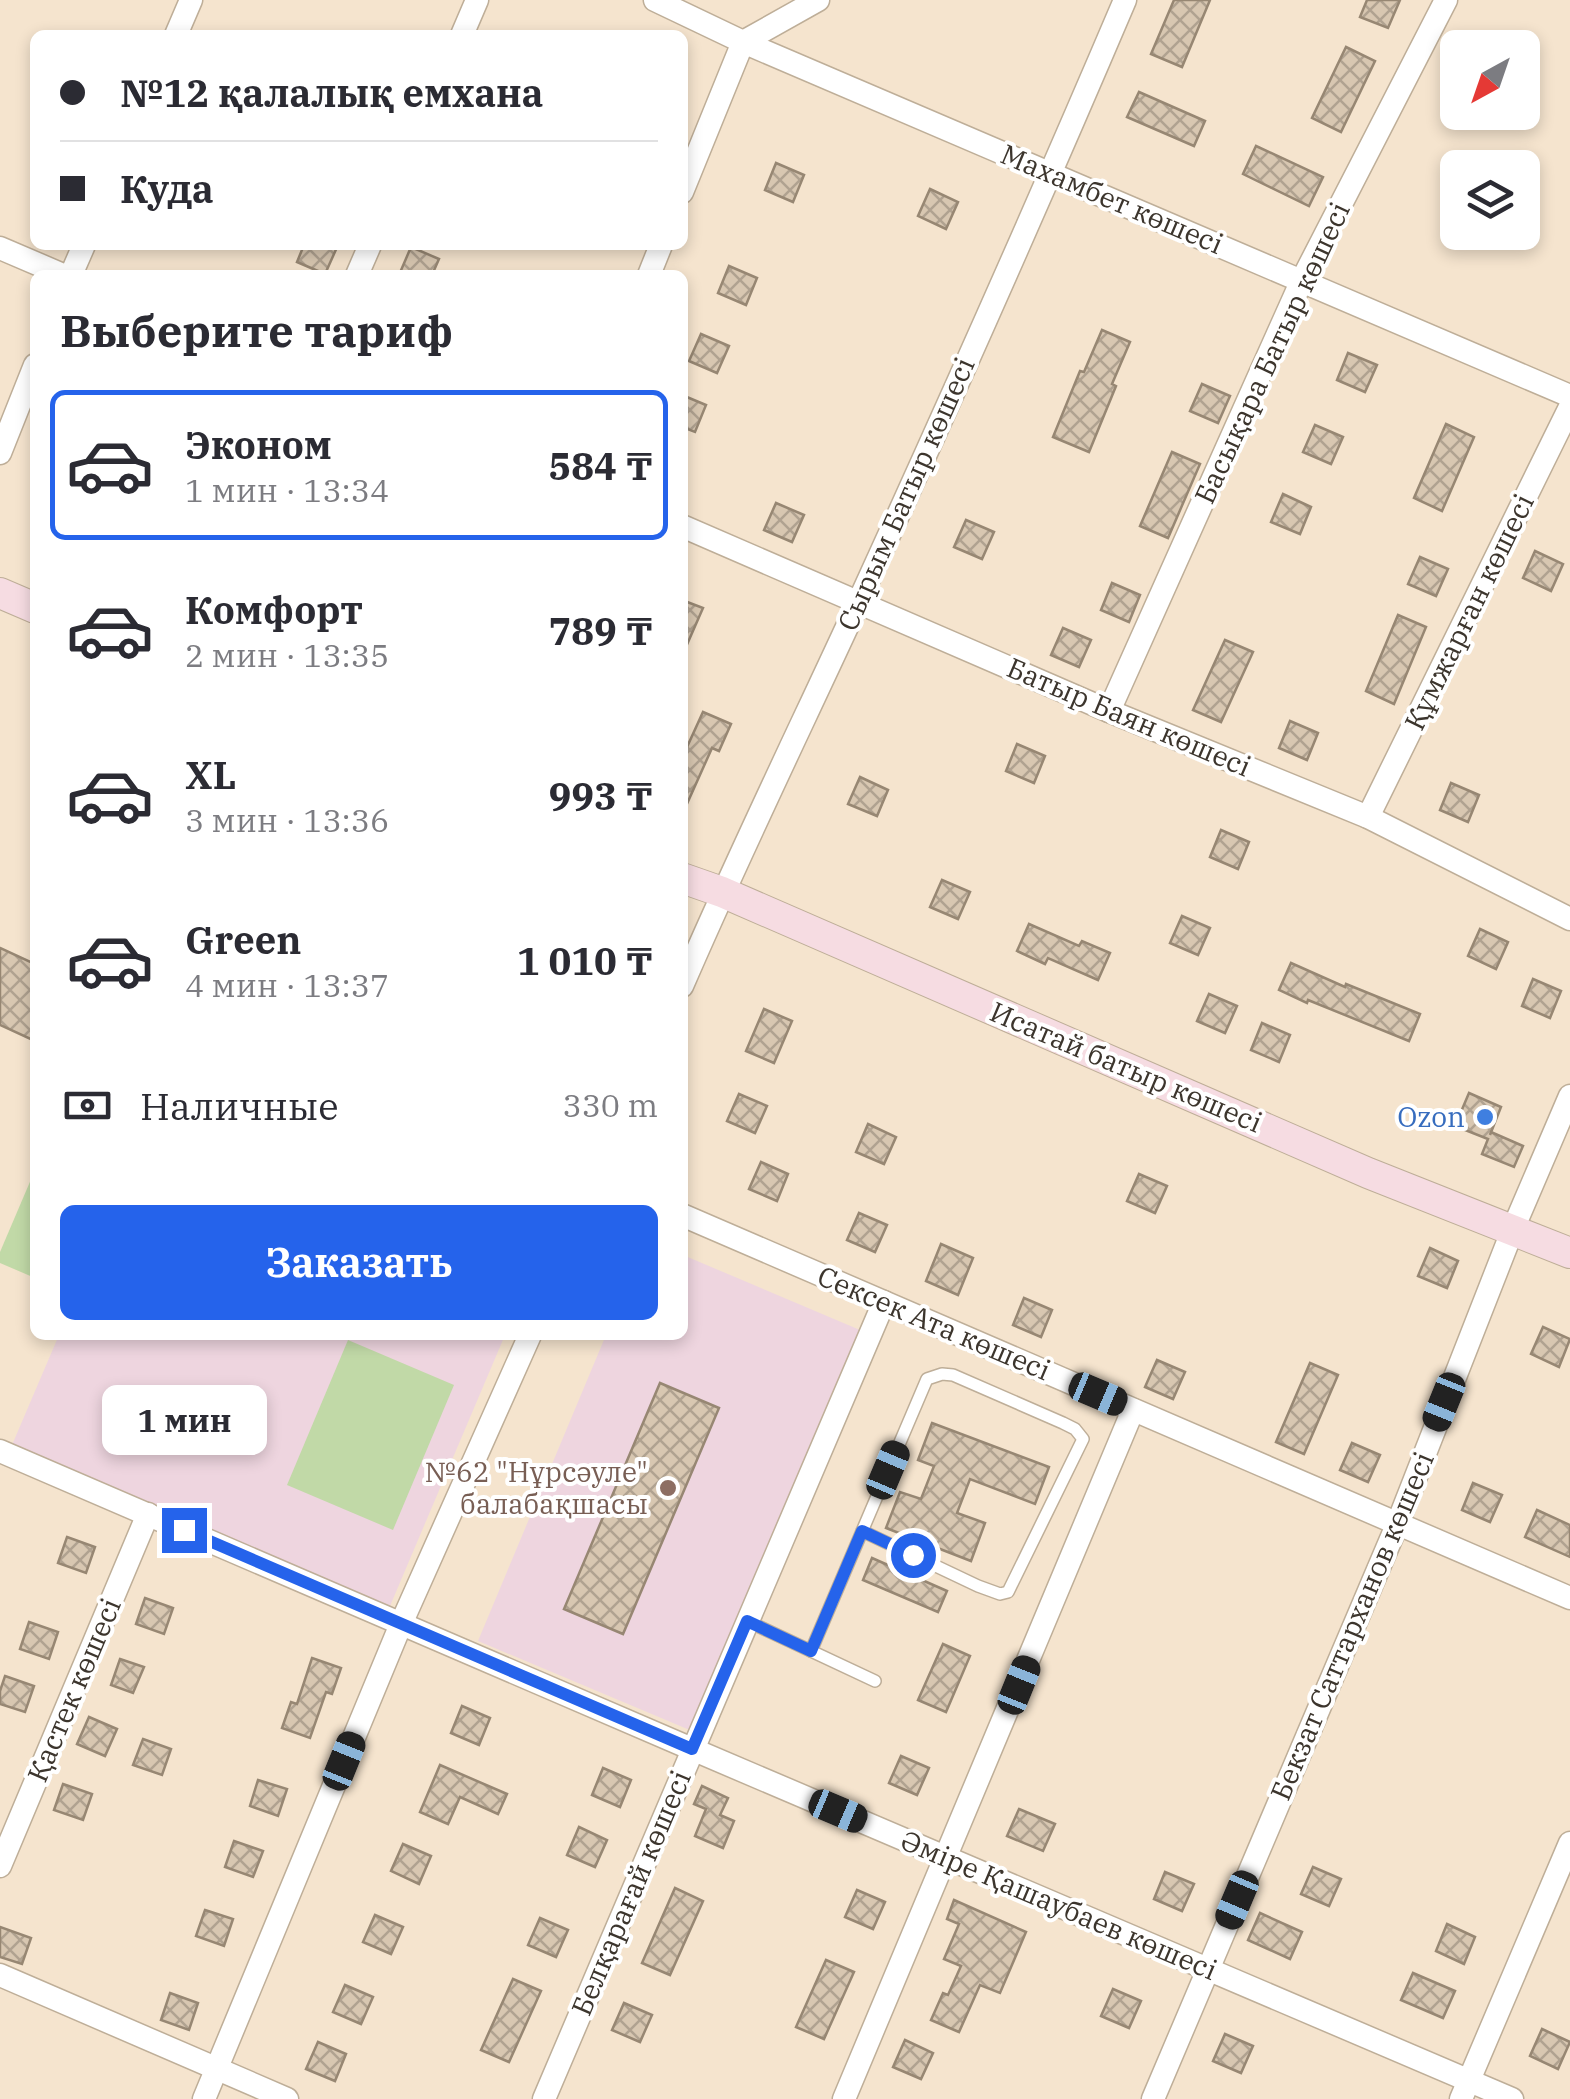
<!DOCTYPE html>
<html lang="ru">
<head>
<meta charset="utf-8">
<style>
  body { margin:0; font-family:"IBM Plex Serif",serif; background:#f2f2f3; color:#2b2b33; height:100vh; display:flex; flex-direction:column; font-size:38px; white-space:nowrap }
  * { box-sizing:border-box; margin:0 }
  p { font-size:32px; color:#7c7c81 }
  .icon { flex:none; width:55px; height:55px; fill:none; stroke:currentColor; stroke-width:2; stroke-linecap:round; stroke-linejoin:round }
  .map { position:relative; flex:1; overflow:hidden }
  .details { position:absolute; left:30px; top:270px; width:658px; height:1070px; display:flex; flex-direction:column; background:#fff; border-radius:15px; box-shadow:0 5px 15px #0003 }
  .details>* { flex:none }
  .top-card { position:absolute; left:30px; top:30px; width:658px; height:220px; border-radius:15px; box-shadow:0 5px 15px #0003; display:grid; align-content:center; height:220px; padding:0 30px; background:#fff }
  .needle { width:65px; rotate:220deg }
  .fabs { position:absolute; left:1440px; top:30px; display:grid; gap:20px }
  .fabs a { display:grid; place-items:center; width:100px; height:100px; border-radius:15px; background:#fff; box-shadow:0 5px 15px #0003; font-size:50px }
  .end { position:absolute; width:45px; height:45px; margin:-22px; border:12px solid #2563eb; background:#fff; box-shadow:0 0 0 5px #fff }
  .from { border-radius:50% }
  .bubble { position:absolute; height:70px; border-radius:15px; background:#fff; box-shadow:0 5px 15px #0003; font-size:32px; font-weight:700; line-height:70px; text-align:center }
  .car { position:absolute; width:30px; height:60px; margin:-30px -15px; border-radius:12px; box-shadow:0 0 8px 2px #0007; background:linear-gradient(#222 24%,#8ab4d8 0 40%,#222 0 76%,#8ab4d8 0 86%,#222 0) }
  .top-card b { display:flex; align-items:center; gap:35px; height:95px; font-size:38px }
  .top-card b+b { border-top:2px solid #e1e1e2 }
  .top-card i { width:25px; height:25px; background:#2b2b33 }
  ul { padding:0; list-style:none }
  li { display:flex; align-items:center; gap:30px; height:150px; margin:0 20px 15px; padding:0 10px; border:5px solid transparent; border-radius:15px }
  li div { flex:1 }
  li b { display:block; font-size:38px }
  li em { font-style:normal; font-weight:700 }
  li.active { border-color:#2563eb }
  li>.icon { width:90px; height:90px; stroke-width:1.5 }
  h2 { padding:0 30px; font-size:45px; line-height:120px }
  .pay { display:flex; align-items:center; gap:25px; height:110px; padding:0 30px; font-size:38px }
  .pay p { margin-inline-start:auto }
  .primary-button { display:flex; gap:20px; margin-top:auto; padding:20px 30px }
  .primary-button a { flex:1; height:115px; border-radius:15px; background:#2563eb; color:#fff; font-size:40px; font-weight:700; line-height:115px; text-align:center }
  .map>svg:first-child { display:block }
</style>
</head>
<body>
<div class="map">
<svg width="1570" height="2099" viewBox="0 0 1570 2099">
  <defs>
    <pattern id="building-cross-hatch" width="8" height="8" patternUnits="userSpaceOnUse" patternTransform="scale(2.5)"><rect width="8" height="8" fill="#d8c7b1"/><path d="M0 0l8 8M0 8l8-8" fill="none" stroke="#b0a290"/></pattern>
  </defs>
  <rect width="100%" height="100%" fill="#f5e4ce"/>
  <g fill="#eed5df">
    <path d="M683,1255L860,1330L692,1731L478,1641L606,1335H682Z"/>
    <path d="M59,1335H505L390,1606L12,1445Z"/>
  </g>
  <g fill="#c1d9a7">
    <path d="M35,1170V1278L0,1263V1252Z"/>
    <path d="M348,1340L454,1385L393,1530L287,1485Z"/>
  </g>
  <g fill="url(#building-cross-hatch)" stroke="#978773" stroke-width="2.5">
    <path d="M1174,0H1210L1182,67L1151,54Z"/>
    <path d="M1367,0H1400L1388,28L1360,17Z"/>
    <path d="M1346,47L1375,61L1341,132L1312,118Z"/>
    <path d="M1139,92L1205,121L1194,146L1127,117Z"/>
    <path d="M1256,146L1323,177L1309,206L1243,174Z"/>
    <path d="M776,163L804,175L793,202L765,190Z"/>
    <path d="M930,189L958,202L946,229L918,216Z"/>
    <path d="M304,245H338L325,274L297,262Z"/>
    <path d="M411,247L439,259L432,275H399Z"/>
    <path d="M729,266L757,278L746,305L718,293Z"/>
    <path d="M1102,330L1130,342L1112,384L1116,386L1089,452L1053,437L1080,371L1084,372Z"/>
    <path d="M701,334L729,346L717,373L689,361Z"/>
    <path d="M1348,353L1377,365L1365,392L1337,380Z"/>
    <path d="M1202,384L1230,396L1218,423L1190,411Z"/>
    <path d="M682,395L706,405L695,432L682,427Z"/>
    <path d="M1446,424L1474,437L1442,511L1414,498Z"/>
    <path d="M1315,425L1343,437L1331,464L1303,452Z"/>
    <path d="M1172,452L1200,464L1168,538L1140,526Z"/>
    <path d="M1283,494L1311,507L1300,534L1271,522Z"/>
    <path d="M776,503L804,515L792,542L764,530Z"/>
    <path d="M966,520L994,532L982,559L954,547Z"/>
    <path d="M1535,551L1563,564L1551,591L1523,578Z"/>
    <path d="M1420,557L1448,569L1436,596L1408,584Z"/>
    <path d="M1112,583L1140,595L1129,622L1101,610Z"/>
    <path d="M682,600L703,608L682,656Z"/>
    <path d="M1398,615L1426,627L1394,704L1366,691Z"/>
    <path d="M1063,628L1091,640L1079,667L1051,655Z"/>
    <path d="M1225,640L1253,652L1221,722L1193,710Z"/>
    <path d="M703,712L731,724L719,751L712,748L682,815V758Z"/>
    <path d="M1290,721L1318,733L1307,760L1279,748Z"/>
    <path d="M1017,744L1045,756L1034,783L1006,771Z"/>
    <path d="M860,777L888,790L877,816L848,804Z"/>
    <path d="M1451,783L1479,795L1468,822L1440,810Z"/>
    <path d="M1221,830L1249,842L1238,869L1210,857Z"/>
    <path d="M942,880L970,892L958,919L930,907Z"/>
    <path d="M1182,916L1210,928L1198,955L1170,943Z"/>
    <path d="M1029,924L1079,946L1082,941L1110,953L1098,980L1048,958L1045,964L1017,951Z"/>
    <path d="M1480,929L1508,942L1496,969L1468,956Z"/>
    <path d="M0,948L35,964V1041L0,1025Z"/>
    <path d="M1291,963L1345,987L1346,984L1420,1014L1409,1041L1308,1000L1307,1003L1279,990Z"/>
    <path d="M1533,979L1561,991L1550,1018L1522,1006Z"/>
    <path d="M1209,994L1237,1006L1225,1033L1197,1021Z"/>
    <path d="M764,1009L792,1021L774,1063L746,1051Z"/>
    <path d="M1262,1023L1290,1035L1279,1062L1251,1050Z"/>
    <path d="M1469,1093L1501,1107L1490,1135L1491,1132L1523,1146L1514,1167L1482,1154L1488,1139L1455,1126Z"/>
    <path d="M739,1094L767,1106L755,1133L727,1121Z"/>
    <path d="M868,1124L896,1137L884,1164L856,1152Z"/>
    <path d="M761,1162L788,1174L777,1201L749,1189Z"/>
    <path d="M1139,1174L1167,1186L1155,1213L1127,1201Z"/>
    <path d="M859,1213L887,1225L875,1252L847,1240Z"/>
    <path d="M941,1244L973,1258L958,1295L926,1281Z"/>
    <path d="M1430,1248L1458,1261L1447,1288L1418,1276Z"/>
    <path d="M1024,1298L1052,1310L1041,1337L1013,1325Z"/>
    <path d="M1543,1327L1570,1339L1559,1367L1531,1354Z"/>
    <path d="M1157,1360L1185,1372L1173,1399L1145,1387Z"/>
    <path d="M1310,1363L1338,1375L1304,1454L1276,1442Z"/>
    <path d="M660,1383L719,1408L623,1634L564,1609Z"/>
    <path d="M932,1423L1049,1467L1035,1504L970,1479L957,1513L985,1523L971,1561L886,1528L900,1492L921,1499L934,1466L918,1460Z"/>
    <path d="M1352,1443L1380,1455L1368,1482L1340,1470Z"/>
    <path d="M1473,1483L1502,1495L1490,1522L1462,1510Z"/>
    <path d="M1537,1510L1570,1525V1557L1525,1537Z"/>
    <path d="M67,1537L95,1547L86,1573L58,1563Z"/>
    <path d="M872,1558L947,1591L938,1612L863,1580Z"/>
    <path d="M145,1598L173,1608L164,1634L136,1624Z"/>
    <path d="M29,1622L58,1632L49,1659L20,1649Z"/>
    <path d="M943,1644L970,1656L946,1712L918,1700Z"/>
    <path d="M312,1658L341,1668L332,1694L326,1692L310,1738L282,1728L291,1702L297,1704Z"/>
    <path d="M120,1659L144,1667L133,1693L111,1685Z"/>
    <path d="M5,1676L34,1686L25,1712L0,1704V1691Z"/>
    <path d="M462,1706L490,1718L479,1745L451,1733Z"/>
    <path d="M89,1717L117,1729L105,1756L77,1744Z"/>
    <path d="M143,1739L171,1749L162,1775L133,1765Z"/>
    <path d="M901,1756L929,1768L917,1795L889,1783Z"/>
    <path d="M440,1765L507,1794L498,1814L460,1797L448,1824L420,1812Z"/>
    <path d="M603,1768L631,1780L620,1807L592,1795Z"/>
    <path d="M258,1780L287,1789L278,1816L250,1806Z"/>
    <path d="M63,1784L92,1794L83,1820L54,1810Z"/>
    <path d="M702,1786L728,1798L720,1815L734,1821L723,1848L695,1836L706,1809L694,1804Z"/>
    <path d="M1019,1809L1055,1824L1043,1851L1007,1836Z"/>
    <path d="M579,1827L607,1840L595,1867L567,1855Z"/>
    <path d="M234,1841L263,1851L253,1877L225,1867Z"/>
    <path d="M403,1844L431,1856L419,1884L391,1871Z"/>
    <path d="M1313,1867L1341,1879L1329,1906L1301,1894Z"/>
    <path d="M1165,1872L1194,1884L1182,1911L1154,1899Z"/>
    <path d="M675,1888L703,1901L670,1975L642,1963Z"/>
    <path d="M857,1890L885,1902L873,1929L845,1917Z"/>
    <path d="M954,1900L1026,1932L1000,1993L980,1985L959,2032L931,2020L943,1993L948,1995L961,1966L944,1959L959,1924L947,1919Z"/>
    <path d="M205,1910L233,1919L224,1946L196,1936Z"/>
    <path d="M1260,1913L1302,1932L1290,1959L1248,1940Z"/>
    <path d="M375,1915L403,1927L391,1954L363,1942Z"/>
    <path d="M540,1918L568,1930L556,1957L528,1945Z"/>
    <path d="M1447,1924L1475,1937L1464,1964L1436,1951Z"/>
    <path d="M0,1927L31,1938L22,1964L0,1957Z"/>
    <path d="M826,1960L854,1972L824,2039L796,2027Z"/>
    <path d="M1413,1973L1455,1991L1443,2018L1401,2000Z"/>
    <path d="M513,1979L541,1991L509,2062L481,2050Z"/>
    <path d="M345,1985L373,1997L361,2024L333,2012Z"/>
    <path d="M1113,1989L1141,2001L1129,2028L1101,2016Z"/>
    <path d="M170,1993L198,2003L189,2030L161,2020Z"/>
    <path d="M624,2003L652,2015L640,2042L612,2030Z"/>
    <path d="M1542,2029L1570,2042L1558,2069L1530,2056Z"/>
    <path d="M1225,2034L1253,2046L1241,2073L1213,2061Z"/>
    <path d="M905,2040L933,2053L921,2079L893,2067Z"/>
    <path d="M318,2042L346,2054L335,2081L306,2069Z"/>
  </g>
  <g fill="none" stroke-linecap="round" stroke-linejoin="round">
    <defs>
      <g id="lane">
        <path d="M747,1621L875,1681"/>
        <path d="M811,1651L927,1379L942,1374L953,1375L1063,1423L1075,1429L1083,1439L1008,1592L1000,1594L978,1586L862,1531"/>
      </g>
      <g id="street">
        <path d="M655,0L743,42L1570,396"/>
        <path d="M176,35L191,0"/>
        <path d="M462,35L477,0"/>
        <path d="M682,192L743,42L818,0"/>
        <path d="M0,248L63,275"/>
        <path d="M71,275L84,245"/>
        <path d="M357,275L370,245"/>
        <path d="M649,275L661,245"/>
        <path d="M0,453L35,365"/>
        <path d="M682,526L1109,711L1368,817L1570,919"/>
        <path d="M1109,711L1302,280L1446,0"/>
        <path d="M1368,817L1570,407"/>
        <path d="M682,986C738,856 800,729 859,601C950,402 1039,202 1125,0"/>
        <path d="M682,1215L1570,1598"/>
        <path d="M0,1451L692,1749L1512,2099"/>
        <path d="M0,1866L148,1514"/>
        <path d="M0,1975L287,2099"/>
        <path d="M204,2099L401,1624L530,1335"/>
        <path d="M544,2099L884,1302"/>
        <path d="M844,2099L1133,1410"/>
        <path d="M1153,2099L1397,1525L1513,1229L1570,1096"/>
        <path d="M1461,2099L1570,1843"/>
      </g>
      <g id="secondary">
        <path d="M0,593L35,608"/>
        <path d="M682,878L722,892L1368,1173L1570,1253"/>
      </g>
    </defs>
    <use href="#lane" stroke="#beae98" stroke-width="14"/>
    <use href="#street" stroke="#beae98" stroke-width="25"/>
    <use href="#secondary" stroke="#beae98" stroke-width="32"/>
    <use href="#lane" stroke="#fff" stroke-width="11"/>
    <use href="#street" stroke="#fff" stroke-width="22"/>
    <use href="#secondary" stroke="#f6dce2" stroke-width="30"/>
  </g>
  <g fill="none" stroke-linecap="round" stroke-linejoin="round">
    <path stroke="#2563eb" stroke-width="12" d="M184,1530L692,1749L747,1621L811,1651L862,1531L913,1555"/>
  </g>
  <circle fill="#3f7fe0" stroke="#fff" stroke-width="4" cx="1485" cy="1117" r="10"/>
  <circle fill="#8d6e63" stroke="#fff" stroke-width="4" cx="668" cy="1488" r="10"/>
  <g text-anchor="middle" stroke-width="8" stroke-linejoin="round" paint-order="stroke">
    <g font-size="28" fill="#3c352d" stroke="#fff">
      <text transform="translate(1112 199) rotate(23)" y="10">Махамбет көшесі</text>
      <text transform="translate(1272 353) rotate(-65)" y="10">Басықара Батыр көшесі</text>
      <text transform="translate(906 494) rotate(-66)" y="10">Сырым Батыр көшесі</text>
      <text transform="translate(1469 612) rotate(-64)" y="10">Құмжарған көшесі</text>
      <text transform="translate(1129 717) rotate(23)" y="10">Батыр Баян көшесі</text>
      <text transform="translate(1126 1067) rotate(23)" y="10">Исатай батыр көшесі</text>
      <text transform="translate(934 1323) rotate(23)" y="10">Сексек Ата көшесі</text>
      <text transform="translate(1352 1626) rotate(-67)" y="10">Бекзат Саттарханов көшесі</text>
      <text transform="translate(74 1690) rotate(-67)" y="10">Қастек көшесі</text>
      <text transform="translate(631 1893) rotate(-67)" y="10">Белқарағай көшесі</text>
      <text transform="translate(1059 1905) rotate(23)" y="10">Әміре Қашаубаев көшесі</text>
    </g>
    <g font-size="28" fill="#366cbe" stroke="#fff" text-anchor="end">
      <text x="1465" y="1127">Ozon</text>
    </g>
    <g font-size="28" fill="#785e54" stroke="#fff" text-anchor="end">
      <text x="648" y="1482">№62 "Нұрсәуле"<tspan x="648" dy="32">балабақшасы</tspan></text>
    </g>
  </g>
</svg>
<div class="fabs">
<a><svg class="needle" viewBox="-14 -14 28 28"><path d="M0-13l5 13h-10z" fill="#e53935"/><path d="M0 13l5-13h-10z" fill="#7c7c81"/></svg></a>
<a><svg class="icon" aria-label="layers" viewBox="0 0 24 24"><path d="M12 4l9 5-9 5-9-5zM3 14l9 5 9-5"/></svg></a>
</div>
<i class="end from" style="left:913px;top:1555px"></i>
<i class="end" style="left:184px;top:1530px"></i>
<div class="bubble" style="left:102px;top:1385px;width:165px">1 мин</div>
<i class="car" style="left:1098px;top:1394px;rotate:113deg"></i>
<i class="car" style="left:1444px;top:1402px;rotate:202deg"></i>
<i class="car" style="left:888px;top:1470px;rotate:23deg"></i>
<i class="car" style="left:1019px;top:1685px;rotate:22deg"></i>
<i class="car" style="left:344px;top:1761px;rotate:22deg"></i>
<i class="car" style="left:838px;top:1811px;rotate:113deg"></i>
<i class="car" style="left:1237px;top:1900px;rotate:203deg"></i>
<div class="top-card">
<b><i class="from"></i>№12 қалалық емхана</b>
<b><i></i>Куда</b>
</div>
<section class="details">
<h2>Выберите тариф</h2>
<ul>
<li class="active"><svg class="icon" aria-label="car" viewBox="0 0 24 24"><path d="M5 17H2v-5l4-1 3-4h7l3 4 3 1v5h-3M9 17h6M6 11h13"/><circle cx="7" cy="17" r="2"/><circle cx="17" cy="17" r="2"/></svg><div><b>Эконом</b><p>1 мин · 13:34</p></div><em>584 ₸</em></li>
<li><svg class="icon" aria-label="car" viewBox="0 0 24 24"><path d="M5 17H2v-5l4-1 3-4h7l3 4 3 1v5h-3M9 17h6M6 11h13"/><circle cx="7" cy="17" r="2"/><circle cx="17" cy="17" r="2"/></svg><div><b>Комфорт</b><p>2 мин · 13:35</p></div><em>789 ₸</em></li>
<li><svg class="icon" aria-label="car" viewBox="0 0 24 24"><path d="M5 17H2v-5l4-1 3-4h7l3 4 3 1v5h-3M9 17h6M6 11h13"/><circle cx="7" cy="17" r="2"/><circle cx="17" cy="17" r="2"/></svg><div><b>XL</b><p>3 мин · 13:36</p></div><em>993 ₸</em></li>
<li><svg class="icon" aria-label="car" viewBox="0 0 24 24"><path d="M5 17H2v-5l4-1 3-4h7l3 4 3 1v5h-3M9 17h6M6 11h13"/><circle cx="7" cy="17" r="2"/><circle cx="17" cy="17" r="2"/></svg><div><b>Green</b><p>4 мин · 13:37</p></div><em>1 010 ₸</em></li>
</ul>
<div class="pay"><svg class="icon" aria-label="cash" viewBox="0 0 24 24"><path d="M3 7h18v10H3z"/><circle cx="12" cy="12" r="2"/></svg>Наличные<p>330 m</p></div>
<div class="primary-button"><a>Заказать</a></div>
</section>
</div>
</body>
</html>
